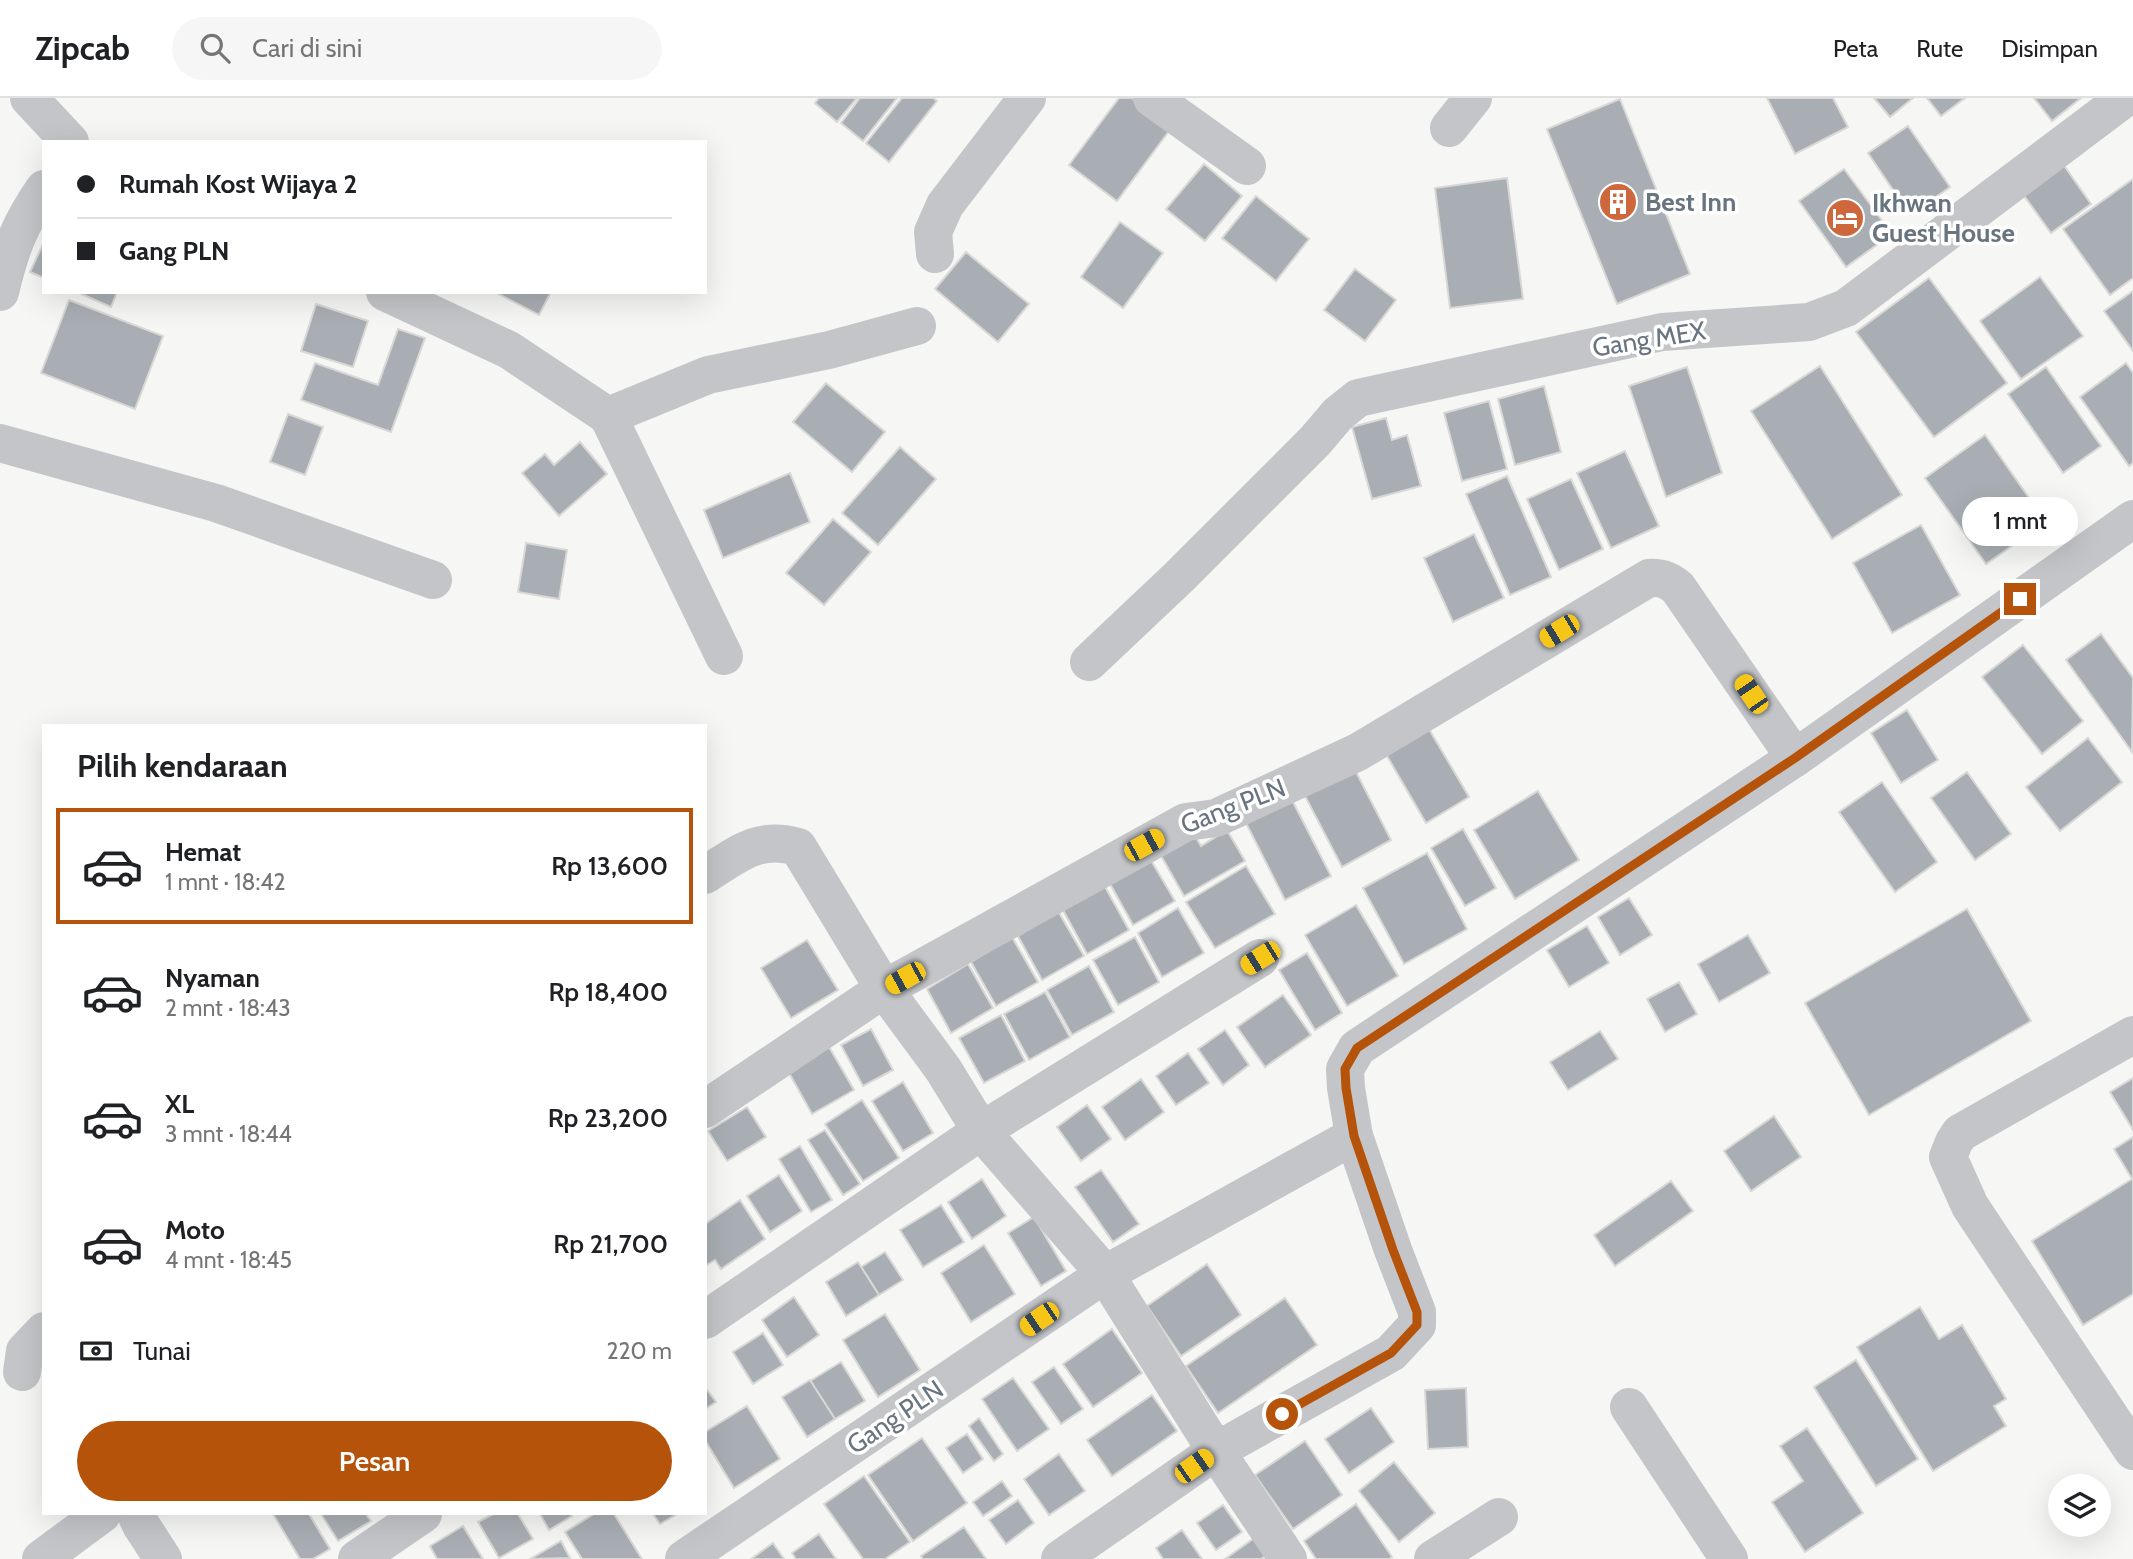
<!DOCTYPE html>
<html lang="id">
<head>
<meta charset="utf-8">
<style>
  body { margin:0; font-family:Cabin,sans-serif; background:#f6f6f6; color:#202124; height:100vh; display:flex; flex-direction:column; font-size:26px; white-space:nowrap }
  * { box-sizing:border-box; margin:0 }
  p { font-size:23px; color:#757577 }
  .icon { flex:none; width:38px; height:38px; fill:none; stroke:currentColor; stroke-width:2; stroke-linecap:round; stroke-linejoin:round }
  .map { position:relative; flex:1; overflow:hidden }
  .sheet { position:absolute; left:42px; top:626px; width:665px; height:791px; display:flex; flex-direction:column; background:#fff; border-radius:0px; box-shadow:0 7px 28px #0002 }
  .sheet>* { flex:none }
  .hud { position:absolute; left:42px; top:42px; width:665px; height:154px; border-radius:0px; box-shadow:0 7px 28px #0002; display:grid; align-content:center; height:154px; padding:0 35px; background:#fff }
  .tools { position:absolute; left:2048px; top:1376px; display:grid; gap:14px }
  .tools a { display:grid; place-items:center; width:63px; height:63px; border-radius:50%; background:#fff; box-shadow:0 7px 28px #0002; font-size:35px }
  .end { position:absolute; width:32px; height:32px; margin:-16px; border:9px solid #b45309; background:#fff; box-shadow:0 0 0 4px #fff }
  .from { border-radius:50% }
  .bubble { position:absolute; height:49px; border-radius:24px; background:#fff; box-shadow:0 7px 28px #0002; font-size:23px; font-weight:600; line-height:49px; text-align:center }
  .car { position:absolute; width:21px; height:42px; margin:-21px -10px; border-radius:9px; box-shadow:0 0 5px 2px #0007; background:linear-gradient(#f5c518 24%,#345 0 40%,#f5c518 0 76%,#345 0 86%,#f5c518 0) }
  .hud b { display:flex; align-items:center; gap:24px; height:66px; font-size:26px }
  .hud b+b { border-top:2px solid #e0e0e0 }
  .hud i { width:18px; height:18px; background:#202124 }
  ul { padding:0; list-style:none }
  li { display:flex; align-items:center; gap:21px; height:116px; margin:0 14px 10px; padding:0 21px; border:4px solid transparent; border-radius:0px }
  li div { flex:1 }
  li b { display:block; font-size:26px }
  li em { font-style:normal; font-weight:600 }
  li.current { border-color:#b45309 }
  li>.icon { width:63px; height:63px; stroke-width:1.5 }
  h2 { padding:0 35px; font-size:32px; line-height:84px }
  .pay { display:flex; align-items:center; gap:18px; height:77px; padding:0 35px; font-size:26px }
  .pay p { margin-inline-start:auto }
  .button { display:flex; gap:14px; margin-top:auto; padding:14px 35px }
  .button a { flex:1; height:80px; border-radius:42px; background:#b45309; color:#fff; font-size:28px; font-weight:600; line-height:80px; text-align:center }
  header { display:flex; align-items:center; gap:42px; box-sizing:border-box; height:98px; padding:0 35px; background:#fff; border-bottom:2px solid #e0e0e0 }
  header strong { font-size:33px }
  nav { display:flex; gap:38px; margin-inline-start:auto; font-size:24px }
  .search { width:490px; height:63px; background:#f6f6f6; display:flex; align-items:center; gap:18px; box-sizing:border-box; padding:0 24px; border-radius:38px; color:#757577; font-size:26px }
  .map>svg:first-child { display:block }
</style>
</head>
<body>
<header>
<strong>Zipcab</strong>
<div class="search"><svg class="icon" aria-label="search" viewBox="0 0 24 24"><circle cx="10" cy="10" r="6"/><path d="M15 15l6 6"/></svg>Cari di sini</div>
<nav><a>Peta</a><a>Rute</a><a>Disimpan</a></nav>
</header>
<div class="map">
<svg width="2133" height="1461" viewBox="0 0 2133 1461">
  <rect width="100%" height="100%" fill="#f6f6f4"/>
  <g fill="#a8aeb3" stroke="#d8d8d6" stroke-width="2">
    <path d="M819,0H857L837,24L815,5Z"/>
    <path d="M860,0H897L863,43L841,25Z"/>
    <path d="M902,0H933L937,3L889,64L866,45Z"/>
    <path d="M1119,0H1132L1172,29L1117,103L1069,67Z"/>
    <path d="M1767,0H1833L1848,29L1795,56Z"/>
    <path d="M1874,0H1913L1890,19Z"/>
    <path d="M1927,0H1965L1941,18Z"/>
    <path d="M2034,0H2081L2052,23Z"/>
    <path d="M1620,1L1690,176L1617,206L1547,31Z"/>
    <path d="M1908,28L1950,89L1910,117L1868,55Z"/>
    <path d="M2058,59L2091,106L2051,135L2017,88Z"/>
    <path d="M1204,66L1242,98L1205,143L1166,111Z"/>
    <path d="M1844,71L1892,136L1846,169L1799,103Z"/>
    <path d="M1507,80L1523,201L1450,210L1435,90Z"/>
    <path d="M2133,81V180L2110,197L2063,131Z"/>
    <path d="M1256,98L1309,141L1276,183L1222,140Z"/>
    <path d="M1120,124L1163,155L1123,210L1081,179Z"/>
    <path d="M44,144V180L30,174Z"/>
    <path d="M966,154L1029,206L998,244L935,191Z"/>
    <path d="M1355,171L1396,202L1365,243L1324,212Z"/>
    <path d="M2040,179L2083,238L2021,281L1980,223Z"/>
    <path d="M1929,180L2007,285L1934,339L1856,234Z"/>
    <path d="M2133,193V253L2104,213Z"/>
    <path d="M77,194H117L111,209Z"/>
    <path d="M495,194H551L539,217Z"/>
    <path d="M69,202L163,238L135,311L41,275Z"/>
    <path d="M316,206L368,223L353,269L301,253Z"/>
    <path d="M398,231L425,240L391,334L301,302L315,265L378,287Z"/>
    <path d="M2126,265L2133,275V365L2129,368L2080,299Z"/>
    <path d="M1820,268L1902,397L1832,441L1751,313Z"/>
    <path d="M1687,269L1722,375L1666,399L1629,288Z"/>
    <path d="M2046,269L2101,348L2063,375L2008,296Z"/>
    <path d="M826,285L885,334L852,374L793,324Z"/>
    <path d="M1544,288L1561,354L1515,367L1498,301Z"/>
    <path d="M1489,303L1507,371L1462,383L1444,315Z"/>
    <path d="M288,316L323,329L305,377L270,364Z"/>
    <path d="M1386,320L1392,342L1407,337L1421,388L1372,401L1352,329Z"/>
    <path d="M1985,337L2046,424L1986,466L1925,380Z"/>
    <path d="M580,344L607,376L559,418L522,375L545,356L554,367Z"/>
    <path d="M900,349L936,381L878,447L842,415Z"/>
    <path d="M1625,353L1659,428L1611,450L1577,375Z"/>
    <path d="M790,375L810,424L723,460L704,412Z"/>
    <path d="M1507,378L1551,479L1510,497L1466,396Z"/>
    <path d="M1571,381L1603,451L1559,472L1527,401Z"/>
    <path d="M833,421L871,454L824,507L786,475Z"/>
    <path d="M1921,427L1960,497L1892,535L1853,465Z"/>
    <path d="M1474,436L1504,500L1453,524L1424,460Z"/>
    <path d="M526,445L567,452L559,501L518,494Z"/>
    <path d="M2101,536L2133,580L2132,654L2066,562Z"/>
    <path d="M2023,547L2083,623L2042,656L1982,579Z"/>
    <path d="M1907,612L1938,662L1901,685L1871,635Z"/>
    <path d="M1426,626L1469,699L1426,725L1383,651Z"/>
    <path d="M2088,640L2122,684L2060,733L2026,689Z"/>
    <path d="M1354,670L1391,742L1342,769L1304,696Z"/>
    <path d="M1967,674L2011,736L1975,762L1931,700Z"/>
    <path d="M1882,684L1937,764L1895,794L1839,714Z"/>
    <path d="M1538,693L1579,762L1515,801L1474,732Z"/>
    <path d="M1292,702L1331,778L1285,802L1246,725Z"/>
    <path d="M1463,731L1496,790L1465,808L1431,750Z"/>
    <path d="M1227,732L1245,763L1184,798L1160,756L1194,736L1201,748Z"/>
    <path d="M1427,755L1467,831L1404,866L1363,790Z"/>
    <path d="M1149,759L1175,803L1133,827L1109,784Z"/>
    <path d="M1246,768L1275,816L1215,850L1186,804Z"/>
    <path d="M1104,787L1129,832L1087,856L1063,812Z"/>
    <path d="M1629,800L1652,837L1620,857L1598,819Z"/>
    <path d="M1356,807L1398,878L1347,908L1305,837Z"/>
    <path d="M1178,810L1204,855L1162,879L1138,835Z"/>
    <path d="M1967,811L2031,923L1869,1017L1805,905Z"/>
    <path d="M1058,813L1084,858L1042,882L1018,838Z"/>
    <path d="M1587,828L1609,865L1569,889L1547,852Z"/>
    <path d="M1748,837L1770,875L1719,904L1698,866Z"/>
    <path d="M1012,839L1038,884L996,908L971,864Z"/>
    <path d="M1135,839L1159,884L1118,907L1093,862Z"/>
    <path d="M807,842L838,892L791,920L761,870Z"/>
    <path d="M1307,855L1342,915L1315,932L1279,872Z"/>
    <path d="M968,866L993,910L951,935L927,891Z"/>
    <path d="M1089,868L1114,914L1072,937L1047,892Z"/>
    <path d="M1679,884L1697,916L1665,934L1647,901Z"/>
    <path d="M1045,894L1070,939L1029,962L1004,916Z"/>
    <path d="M1283,897L1311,937L1265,969L1237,929Z"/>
    <path d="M1001,917L1025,963L984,985L959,940Z"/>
    <path d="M871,931L893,972L863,988L841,947Z"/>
    <path d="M1225,932L1249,967L1223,987L1198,951Z"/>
    <path d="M1600,933L1618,961L1568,992L1550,964Z"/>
    <path d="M829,949L854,992L812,1016L788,973Z"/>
    <path d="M1188,955L1209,985L1176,1007L1156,978Z"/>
    <path d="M2133,980V1032L2110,994Z"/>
    <path d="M1141,981L1164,1014L1125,1042L1102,1009Z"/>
    <path d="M903,984L933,1035L903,1053L872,1003Z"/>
    <path d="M862,1002L899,1060L863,1083L825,1026Z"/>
    <path d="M1087,1007L1111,1041L1081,1063L1057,1029Z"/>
    <path d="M747,1009L766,1039L727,1063L708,1033Z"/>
    <path d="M1774,1018L1801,1059L1751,1093L1724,1053Z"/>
    <path d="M825,1032L860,1086L843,1097L808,1042Z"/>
    <path d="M2133,1039V1196L2083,1227L2032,1143L2132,1081L2114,1051Z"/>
    <path d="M800,1048L832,1102L811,1114L779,1061Z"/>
    <path d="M1101,1072L1139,1126L1113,1144L1075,1089Z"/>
    <path d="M779,1077L802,1113L770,1134L747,1098Z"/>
    <path d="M982,1081L1006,1118L972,1141L948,1104Z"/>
    <path d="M1671,1083L1693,1113L1615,1168L1594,1137Z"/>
    <path d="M740,1102L765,1141L721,1171L715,1162L705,1168V1126Z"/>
    <path d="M941,1107L964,1144L923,1169L900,1132Z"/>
    <path d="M1034,1119L1066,1173L1041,1188L1008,1135Z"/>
    <path d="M984,1147L1015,1196L971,1224L941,1175Z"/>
    <path d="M885,1154L903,1182L879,1197L861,1169Z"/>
    <path d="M858,1164L879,1197L846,1218L826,1184Z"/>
    <path d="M1207,1166L1241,1217L1181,1258L1147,1208Z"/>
    <path d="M794,1199L819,1237L787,1259L762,1222Z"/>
    <path d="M1285,1200L1317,1247L1218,1315L1186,1268Z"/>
    <path d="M1920,1209L1939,1241L1962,1227L2006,1301L1994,1308L2006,1328L1933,1373L1857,1249Z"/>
    <path d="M885,1216L920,1272L878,1299L843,1242Z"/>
    <path d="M1112,1231L1142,1275L1093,1309L1063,1266Z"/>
    <path d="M763,1235L783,1267L753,1286L733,1254Z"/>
    <path d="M1856,1262L1918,1361L1876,1388L1814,1289Z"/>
    <path d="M841,1264L865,1303L835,1321L810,1283Z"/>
    <path d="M1054,1269L1083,1311L1061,1326L1032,1284Z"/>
    <path d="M1013,1280L1049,1331L1017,1353L982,1301Z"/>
    <path d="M810,1282L835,1321L807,1339L782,1299Z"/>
    <path d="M705,1289L716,1304L705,1311Z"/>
    <path d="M1466,1290L1468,1349L1428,1351L1425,1292Z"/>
    <path d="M1152,1297L1177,1333L1112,1378L1087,1342Z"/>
    <path d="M747,1308L780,1361L734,1390L705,1342V1334Z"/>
    <path d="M1371,1310L1394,1344L1349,1375L1325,1341Z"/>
    <path d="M979,1320L1003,1356L994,1363L969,1328Z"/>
    <path d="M1807,1330L1863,1415L1805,1454L1772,1404L1803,1383L1780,1348Z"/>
    <path d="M967,1336L983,1361L963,1375L946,1350Z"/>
    <path d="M922,1340L967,1405L913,1443L868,1377Z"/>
    <path d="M1305,1343L1342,1397L1293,1431L1255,1377Z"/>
    <path d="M1059,1356L1085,1393L1049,1417L1024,1381Z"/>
    <path d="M1394,1364L1435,1415L1399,1444L1359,1393Z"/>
    <path d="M864,1378L910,1444L885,1461H863L824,1406Z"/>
    <path d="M1002,1383L1012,1398L983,1418L973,1404Z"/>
    <path d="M1018,1402L1034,1425L1006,1446L989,1422Z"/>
    <path d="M1356,1406L1392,1459L1389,1461H1316L1304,1443Z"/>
    <path d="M1223,1407L1242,1434L1216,1452L1197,1425Z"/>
    <path d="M273,1416H309L330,1451L313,1461H300Z"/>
    <path d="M321,1416H366L371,1423L338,1443Z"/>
    <path d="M493,1416H518L533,1441L499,1460L478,1424Z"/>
    <path d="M540,1416H571L572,1418L549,1432Z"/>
    <path d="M594,1416H614L642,1461H582L565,1434Z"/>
    <path d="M653,1416H677L660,1426Z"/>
    <path d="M463,1428L483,1461H437L430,1448Z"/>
    <path d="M964,1429L986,1461H923L921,1458Z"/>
    <path d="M1182,1432L1202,1461H1163L1156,1450Z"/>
    <path d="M819,1436L836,1461H796L792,1455Z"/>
    <path d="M1260,1436L1272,1453L1261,1461H1225Z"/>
    <path d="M561,1443L570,1460L530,1461Z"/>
    <path d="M773,1445L784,1461H751Z"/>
  </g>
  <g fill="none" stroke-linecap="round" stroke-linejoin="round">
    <g stroke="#c3c5c8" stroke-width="38">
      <path d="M29,0L70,44"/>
      <path d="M1152,0L1247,68"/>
      <path d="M1449,30L1473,0"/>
      <path d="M935,156L933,134L945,107L1027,0"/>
      <path d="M0,194C10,152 19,127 44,91"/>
      <path d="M385,194L509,252L608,318"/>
      <path d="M608,318L708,277L829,252L917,228"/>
      <path d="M608,318L724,558"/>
      <path d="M0,345L216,405L433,482"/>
      <path d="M1089,564L1179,479L1315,343L1338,316L1358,300L1662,234L1809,224L1846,210L2125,0"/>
      <path d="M705,777C737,757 758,737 798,749L884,891L943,971L981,1033L1105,1176L1216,1353L1288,1461"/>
      <path d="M2133,937L1960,1035L1954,1044L1948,1059L1970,1108L2133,1353"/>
      <path d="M705,1011L884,891L1186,724L1216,720L1358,654L1649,480C1661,479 1669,482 1678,490L1795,660"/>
      <path d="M705,1222L981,1033L1260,860"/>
      <path d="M22,1274L25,1253L44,1233"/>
      <path d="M1629,1309L1729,1461"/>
      <path d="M136,1416L141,1427L163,1461"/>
      <path d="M41,1461L102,1416"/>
      <path d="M357,1461L423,1416"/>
      <path d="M684,1461L1105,1176L1354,1038"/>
      <path d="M1060,1461L1216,1353L1391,1255L1417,1227V1214L1393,1152L1354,1038L1346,990L1345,971L1357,950L1795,660L2133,421"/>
      <path d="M1433,1461L1499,1419"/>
    </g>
  </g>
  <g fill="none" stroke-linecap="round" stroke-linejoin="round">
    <path stroke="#b45309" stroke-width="9" d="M1282,1316L1391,1255L1417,1227V1214L1393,1152L1354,1038L1346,990L1345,971L1357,950L1795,660L2020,501"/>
  </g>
  <defs>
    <symbol id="building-disc" viewBox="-11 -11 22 22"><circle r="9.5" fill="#ce683c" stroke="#fff"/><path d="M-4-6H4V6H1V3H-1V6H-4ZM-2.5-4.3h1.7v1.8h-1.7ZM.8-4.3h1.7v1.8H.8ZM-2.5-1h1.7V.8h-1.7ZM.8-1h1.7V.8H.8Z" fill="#fff"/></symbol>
    <symbol id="hotel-disc" viewBox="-11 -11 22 22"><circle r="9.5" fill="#ce683c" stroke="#fff"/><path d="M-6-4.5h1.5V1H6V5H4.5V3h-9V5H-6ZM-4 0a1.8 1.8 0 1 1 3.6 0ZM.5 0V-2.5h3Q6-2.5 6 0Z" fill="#fff"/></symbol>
  </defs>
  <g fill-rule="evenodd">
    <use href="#building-disc" x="1596" y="82" width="44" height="44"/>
    <use href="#hotel-disc" x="1823" y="98" width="44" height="44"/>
  </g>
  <g text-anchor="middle" stroke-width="7" stroke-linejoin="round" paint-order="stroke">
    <g font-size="26" font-weight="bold" fill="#697481" stroke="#fff" text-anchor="start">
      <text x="1645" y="113">Best Inn</text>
      <text x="1872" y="114">Ikhwan<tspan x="1872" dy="30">Guest House</tspan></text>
    </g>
    <g font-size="26" fill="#697481" stroke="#fff">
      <text transform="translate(1649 241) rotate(-9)" y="9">Gang MEX</text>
      <text transform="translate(1233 708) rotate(-21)" y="9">Gang PLN</text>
      <text transform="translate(895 1319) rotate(-34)" y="9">Gang PLN</text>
    </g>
  </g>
</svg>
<div class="tools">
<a><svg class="icon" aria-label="layers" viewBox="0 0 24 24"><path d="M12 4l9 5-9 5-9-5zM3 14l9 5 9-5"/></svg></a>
</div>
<i class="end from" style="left:1282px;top:1316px"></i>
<i class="end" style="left:2020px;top:501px"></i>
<div class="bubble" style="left:1962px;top:399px;width:116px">1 mnt</div>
<i class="car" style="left:1559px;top:533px;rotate:239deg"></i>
<i class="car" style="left:1751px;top:596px;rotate:326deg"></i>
<i class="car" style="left:1144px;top:747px;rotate:61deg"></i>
<i class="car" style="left:1260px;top:860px;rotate:238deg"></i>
<i class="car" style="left:905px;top:880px;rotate:241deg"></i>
<i class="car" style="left:1039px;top:1221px;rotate:236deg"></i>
<i class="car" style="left:1194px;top:1368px;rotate:55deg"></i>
<div class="hud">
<b><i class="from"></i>Rumah Kost Wijaya 2</b>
<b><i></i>Gang PLN</b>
</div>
<section class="sheet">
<h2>Pilih kendaraan</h2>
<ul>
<li class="current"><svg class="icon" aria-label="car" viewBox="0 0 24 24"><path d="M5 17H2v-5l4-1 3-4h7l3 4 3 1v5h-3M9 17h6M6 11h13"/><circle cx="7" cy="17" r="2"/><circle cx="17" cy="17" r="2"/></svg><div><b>Hemat</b><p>1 mnt · 18:42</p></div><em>Rp 13,600</em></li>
<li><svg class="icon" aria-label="car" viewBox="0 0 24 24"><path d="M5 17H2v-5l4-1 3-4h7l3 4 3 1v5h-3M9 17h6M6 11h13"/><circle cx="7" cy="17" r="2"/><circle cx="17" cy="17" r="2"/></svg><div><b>Nyaman</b><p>2 mnt · 18:43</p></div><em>Rp 18,400</em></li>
<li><svg class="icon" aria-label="car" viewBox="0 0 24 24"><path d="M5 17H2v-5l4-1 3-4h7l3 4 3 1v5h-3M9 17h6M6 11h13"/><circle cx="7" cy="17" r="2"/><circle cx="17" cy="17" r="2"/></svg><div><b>XL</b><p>3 mnt · 18:44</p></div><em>Rp 23,200</em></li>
<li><svg class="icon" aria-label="car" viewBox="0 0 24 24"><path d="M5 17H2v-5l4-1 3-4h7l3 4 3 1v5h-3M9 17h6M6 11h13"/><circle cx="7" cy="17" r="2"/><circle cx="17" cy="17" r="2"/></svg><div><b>Moto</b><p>4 mnt · 18:45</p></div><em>Rp 21,700</em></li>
</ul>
<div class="pay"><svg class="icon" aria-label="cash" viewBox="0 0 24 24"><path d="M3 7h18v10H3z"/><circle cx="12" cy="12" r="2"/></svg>Tunai<p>220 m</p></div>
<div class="button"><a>Pesan</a></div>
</section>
</div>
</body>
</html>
